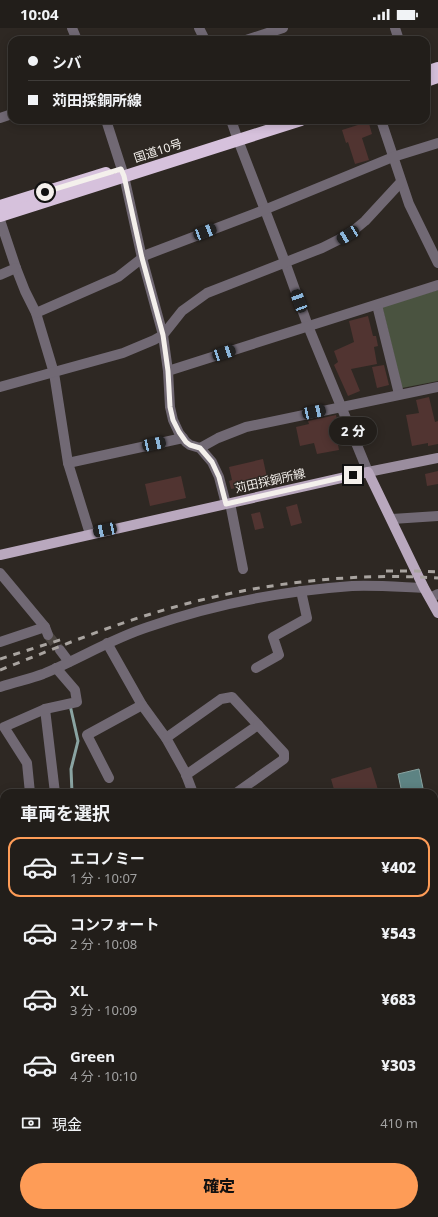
<!DOCTYPE html>
<html lang="ja">
<head>
<meta charset="utf-8">
<style>
  body { margin:0; font-family:"Noto Sans","Noto Sans JP",sans-serif; background:#2e2b27; color:#f1f3f6; height:100vh; display:flex; flex-direction:column; font-size:15px; white-space:nowrap }
  * { box-sizing:border-box; margin:0 }
  p { font-size:13px; color:#a2a2a2 }
  .icon { flex:none; width:22px; height:22px; fill:none; stroke:currentColor; stroke-width:2; stroke-linecap:round; stroke-linejoin:round }
  .map { position:relative; flex:1; overflow:hidden }
  .side { position:absolute; left:0px; top:761px; width:438px; height:428px; display:flex; flex-direction:column; background:#221e1a; border-radius:12px 12px 0 0; box-shadow:0 2px 10px #0003,0 0 0 1px #3f3c39 }
  .side>* { flex:none }
  .hud { position:absolute; left:8px; top:8px; width:422px; height:88px; border-radius:12px; box-shadow:0 2px 10px #0003,0 0 0 1px #3f3c39; display:grid; align-content:center; height:88px; padding:0 20px; background:#221e1a }
  .end { position:absolute; width:18px; height:18px; margin:-9px; border:5px solid #f4f0ec; background:#111; box-shadow:0 0 0 2px #111 }
  .from { border-radius:50% }
  .bubble { position:absolute; height:28px; border-radius:14px; background:#221e1a; box-shadow:0 2px 10px #0003,0 0 0 1px #3f3c39; font-size:13px; font-weight:800; line-height:28px; text-align:center }
  .car { position:absolute; width:12px; height:24px; margin:-12px -6px; border-radius:5px; box-shadow:0 0 3px 1px #0007; background:linear-gradient(#222 24%,#8ab4d8 0 40%,#222 0 76%,#8ab4d8 0 86%,#222 0) }
  .hud b { display:flex; align-items:center; gap:14px; height:38px; font-size:15px }
  .hud b+b { border-top:1px solid #3f3c39 }
  .hud i { width:10px; height:10px; background:#f1f3f6 }
  ul { padding:0; list-style:none }
  li { display:flex; align-items:center; gap:12px; height:60px; margin:0 8px 6px; padding:0 12px; border:2px solid transparent; border-radius:12px }
  li div { flex:1 }
  li b { display:block; font-size:15px }
  li em { font-style:normal; font-weight:800 }
  li.current { border-color:#fe9c57 }
  li>.icon { width:36px; height:36px; stroke-width:1.5 }
  h2 { padding:0 20px; font-size:18px; line-height:48px }
  .pay { display:flex; align-items:center; gap:10px; height:44px; padding:0 20px; font-size:15px }
  .pay p { margin-inline-start:auto }
  .cta { display:flex; gap:8px; margin-top:auto; padding:8px 20px }
  .cta a { flex:1; height:46px; border-radius:24px; background:#fe9c57; color:#111; font-size:16px; font-weight:800; line-height:46px; text-align:center }
  .status { display:flex; justify-content:space-between; align-items:center; height:28px; padding:0 20px; background:#221e1a; direction:ltr }
  .status svg { height:11px; fill:currentColor }
  .map>svg:first-child { display:block }
</style>
</head>
<body>
<div class="status"><b>10:04</b><svg viewBox="0 0 49 12"><path d="M0 12V9h3v3zM5 12V6h3v6zM10 12V3h3v9zM15 12V0h3v12zM26 1h20v11H26zM47 4h2v5h-2z"/></svg></div>
<div class="map">
<svg width="438" height="1189" viewBox="0 0 438 1189">
  <rect width="100%" height="100%" fill="#2e2823"/>
  <path fill="#4a5340" d="M438,262V353L402,360L382,278Z"/>
  <g fill="#5d8383" stroke="#8aa4a2">
    <path d="M419,741L424,765H402L398,746Z"/>
    <path d="M438,1059V1189H167L166,1185H434V1060Z"/>
  </g>
  <g fill="none" stroke-linecap="round" stroke-linejoin="round">
    <path stroke="#8aa4a2" stroke-width="3" d="M70,677L78,713L71,741L72,765"/>
  </g>
  <g fill="#513431">
    <path d="M368,92L372,106L362,110L369,132L355,136L348,114L346,115L342,102L361,96L360,94Z"/>
    <path d="M368,288L373,308H376L378,318L374,319L377,336L351,341L360,363L348,368L334,337L338,334L334,323L354,314L349,293Z"/>
    <path d="M384,337L389,357L377,360L372,339Z"/>
    <path d="M429,369L435,394L438,393V416L428,418V415L412,418L406,387L419,385L416,372Z"/>
    <path d="M336,387L340,405L336,406L339,422L317,426L314,415L300,418L296,399L309,396L308,393Z"/>
    <path d="M263,431L268,454L231,461L229,453L232,452L229,439Z"/>
    <path d="M438,443V456L427,458L425,446Z"/>
    <path d="M181,448L186,470L150,478L145,456Z"/>
    <path d="M297,476L302,495L291,498L286,479Z"/>
    <path d="M260,484L264,500L255,502L251,486Z"/>
    <path d="M371,739L379,765H335L331,751Z"/>
  </g>
  <g fill="none" stroke-linecap="round" stroke-linejoin="round">
    <path stroke="#4c4641" stroke-width="10" stroke-dasharray="10 5" stroke-linecap="butt" d="M48,607L60,622"/>
    <g stroke="#716974" stroke-width="10">
      <path d="M72,0L77,12"/>
      <path d="M199,0L205,12"/>
      <path d="M395,0L399,12"/>
      <path d="M246,12L283,0"/>
      <path d="M0,90L12,86"/>
      <path d="M106,92L124,148L142,230L163,307L168,343L170,379L173,392L179,405L186,414L190,417L200,420L212,434L219,449L226,476"/>
      <path d="M231,92L238,112L285,234L308,298L368,444"/>
      <path d="M381,92L409,176L438,235"/>
      <path d="M0,192L16,240L25,263L36,285L54,345L68,435L90,506"/>
      <path d="M0,247L16,240"/>
      <path d="M377,277L399,366"/>
      <path d="M36,285L118,249L146,227L264,182L393,129L438,115"/>
      <path d="M168,343L438,257"/>
      <path d="M0,359L123,325L154,312L163,307L182,283L207,265L322,220L348,207L365,193L401,154"/>
      <path d="M200,420L218,410L246,399L438,359"/>
      <path d="M68,435L183,410"/>
      <path d="M230,475L243,541"/>
      <path d="M392,491L438,488"/>
      <path d="M0,545L45,599L48,607"/>
      <path d="M430,570L438,566"/>
      <path d="M0,614L45,599"/>
      <path d="M107,615L142,677L166,710L185,744L193,765"/>
      <path d="M60,622L69,634"/>
      <path d="M256,640L279,627L273,609L307,590L301,563"/>
      <path d="M0,659C14,654 30,651 43,646C79,631 111,611 148,599C214,576 282,563 352,558C376,557 400,559 424,560"/>
      <path d="M45,681L55,765"/>
      <path d="M166,710L221,671L232,669L258,697L186,747"/>
      <path d="M109,750L87,707L142,677"/>
      <path d="M30,765L27,735L4,699L45,681L77,674L75,662L56,640"/>
      <path d="M236,765L284,731V725L258,697"/>
      <path d="M142,1185L143,1189"/>
      <path d="M23,1189L34,1185"/>
    </g>
    <path stroke="#9a8d9e" stroke-width="10" d="M368,444L438,430"/>
    <path stroke="#b9a8be" stroke-width="10" d="M0,527L368,444L424,560L438,585"/>
    <g stroke="#d6c1dc" stroke-width="12">
      <path d="M426,44L438,40"/>
      <path d="M426,53L438,49"/>
      <path d="M0,178L106,145"/>
      <path d="M0,188L301,92"/>
    </g>
    <g stroke="#a9a4a0" stroke-width="3" stroke-dasharray="7 7" stroke-linecap="butt">
      <path d="M386,543H417L438,544"/>
      <path d="M0,631L63,611"/>
      <path d="M0,642C51,622 101,601 154,585C245,557 343,544 438,550"/>
    </g>
  </g>
  <g fill="none" stroke-linecap="round" stroke-linejoin="round">
    <path stroke="#f4f0ec" stroke-width="5" d="M45,164L121,141L124,148L142,230L163,307L168,343L170,379L173,392L179,404L186,414L190,417L200,420L212,434L219,449L226,476L353,447"/>
  </g>
  <g text-anchor="middle" stroke-width="3" stroke-linejoin="round" paint-order="stroke">
    <g font-size="12" fill="#f4f0ec" stroke="#2e2823">
      <text transform="translate(158 123) rotate(-18)" y="4">国道10号</text>
      <text transform="translate(270 453) rotate(-13)" y="4">苅田採銅所線</text>
    </g>
  </g>
</svg>
<i class="end from" style="left:45px;top:164px"></i>
<i class="end" style="left:353px;top:447px"></i>
<div class="bubble" style="left:329px;top:389px;width:48px">2 分</div>
<i class="car" style="left:205px;top:204px;rotate:69deg"></i>
<i class="car" style="left:348px;top:207px;rotate:239deg"></i>
<i class="car" style="left:299px;top:273px;rotate:340deg"></i>
<i class="car" style="left:224px;top:325px;rotate:72deg"></i>
<i class="car" style="left:314px;top:384px;rotate:78deg"></i>
<i class="car" style="left:154px;top:416px;rotate:78deg"></i>
<i class="car" style="left:105px;top:502px;rotate:258deg"></i>
<div class="hud">
<b><i class="from"></i>シバ</b>
<b><i></i>苅田採銅所線</b>
</div>
<section class="side">
<h2>車両を選択</h2>
<ul>
<li class="current"><svg class="icon" aria-label="car" viewBox="0 0 24 24"><path d="M5 17H2v-5l4-1 3-4h7l3 4 3 1v5h-3M9 17h6M6 11h13"/><circle cx="7" cy="17" r="2"/><circle cx="17" cy="17" r="2"/></svg><div><b>エコノミー</b><p>1 分 · 10:07</p></div><em>¥402</em></li>
<li><svg class="icon" aria-label="car" viewBox="0 0 24 24"><path d="M5 17H2v-5l4-1 3-4h7l3 4 3 1v5h-3M9 17h6M6 11h13"/><circle cx="7" cy="17" r="2"/><circle cx="17" cy="17" r="2"/></svg><div><b>コンフォート</b><p>2 分 · 10:08</p></div><em>¥543</em></li>
<li><svg class="icon" aria-label="car" viewBox="0 0 24 24"><path d="M5 17H2v-5l4-1 3-4h7l3 4 3 1v5h-3M9 17h6M6 11h13"/><circle cx="7" cy="17" r="2"/><circle cx="17" cy="17" r="2"/></svg><div><b>XL</b><p>3 分 · 10:09</p></div><em>¥683</em></li>
<li><svg class="icon" aria-label="car" viewBox="0 0 24 24"><path d="M5 17H2v-5l4-1 3-4h7l3 4 3 1v5h-3M9 17h6M6 11h13"/><circle cx="7" cy="17" r="2"/><circle cx="17" cy="17" r="2"/></svg><div><b>Green</b><p>4 分 · 10:10</p></div><em>¥303</em></li>
</ul>
<div class="pay"><svg class="icon" aria-label="cash" viewBox="0 0 24 24"><path d="M3 7h18v10H3z"/><circle cx="12" cy="12" r="2"/></svg>現金<p>410 m</p></div>
<div class="cta"><a>確定</a></div>
</section>
</div>
</body>
</html>
